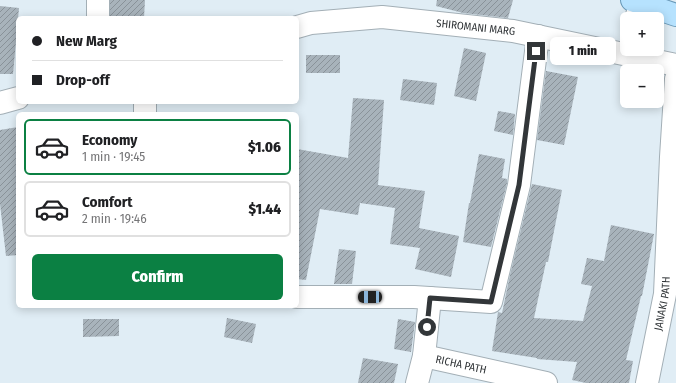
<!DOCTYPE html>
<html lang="en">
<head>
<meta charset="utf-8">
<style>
  body { margin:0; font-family:"Fira Sans Condensed",sans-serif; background:#f2f2f2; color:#202124; height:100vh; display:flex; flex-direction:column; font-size:15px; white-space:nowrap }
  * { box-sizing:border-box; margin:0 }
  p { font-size:13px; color:#757577 }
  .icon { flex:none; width:22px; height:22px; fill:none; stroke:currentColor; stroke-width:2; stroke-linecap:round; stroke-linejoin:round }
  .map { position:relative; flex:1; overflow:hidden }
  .details { position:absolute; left:16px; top:112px; width:283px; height:196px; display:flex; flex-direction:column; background:#fff; border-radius:6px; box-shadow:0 2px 10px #0003 }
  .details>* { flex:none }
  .guide { position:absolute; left:16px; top:16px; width:283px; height:88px; border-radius:6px; box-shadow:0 2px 10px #0003; display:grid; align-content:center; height:88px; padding:0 16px; background:#fff }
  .fabs { position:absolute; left:620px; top:12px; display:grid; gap:8px }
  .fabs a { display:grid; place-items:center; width:44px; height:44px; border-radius:6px; background:#fff; box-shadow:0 2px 10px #0003; font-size:20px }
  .end { position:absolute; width:18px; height:18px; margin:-9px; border:5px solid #323639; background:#fff; box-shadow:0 0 0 2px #fff }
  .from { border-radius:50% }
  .bubble { position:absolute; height:28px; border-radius:6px; background:#fff; box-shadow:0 2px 10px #0003; font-size:13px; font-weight:800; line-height:28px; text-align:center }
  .car { position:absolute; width:12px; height:24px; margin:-12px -6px; border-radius:5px; box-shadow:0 0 3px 1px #0007; background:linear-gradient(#222 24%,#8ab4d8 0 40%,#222 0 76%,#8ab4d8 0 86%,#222 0) }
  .guide b { display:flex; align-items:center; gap:14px; height:38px; font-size:15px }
  .guide b+b { border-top:1px solid #e0e0e0 }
  .guide i { width:10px; height:10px; background:#202124 }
  ul { padding:7px 0 0; list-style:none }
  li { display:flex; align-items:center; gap:12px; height:56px; margin:0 8px 6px; padding:0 8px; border:2px solid #e0e0e0; border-radius:6px }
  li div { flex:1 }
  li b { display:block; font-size:15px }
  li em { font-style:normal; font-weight:800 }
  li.selected { border-color:#0b8043 }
  li>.icon { width:36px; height:36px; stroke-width:1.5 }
  .button { display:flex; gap:8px; margin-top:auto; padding:8px 16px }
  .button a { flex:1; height:46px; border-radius:6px; background:#0b8043; color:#fff; font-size:16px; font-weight:800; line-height:46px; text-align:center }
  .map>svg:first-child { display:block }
</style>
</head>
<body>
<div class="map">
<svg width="676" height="383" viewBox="0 0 676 383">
  <defs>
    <pattern id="building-hatch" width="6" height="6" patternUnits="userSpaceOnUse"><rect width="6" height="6" fill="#a8b3bb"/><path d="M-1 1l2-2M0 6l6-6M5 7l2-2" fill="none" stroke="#899299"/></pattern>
  </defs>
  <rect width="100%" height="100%" fill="#e0edf5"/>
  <g fill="url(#building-hatch)">
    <path d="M110,0H145L144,18H110Z"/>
    <path d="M437,0H513L508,18L463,13L436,6Z"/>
    <path d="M0,6L19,8L13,74H0Z"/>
    <path d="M464,48L486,53L476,101L454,96Z"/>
    <rect x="306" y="55" width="34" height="18"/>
    <path d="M546,71L578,77L564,145L537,140Z"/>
    <path d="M403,79L437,83L434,105L400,100Z"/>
    <path d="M353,98L384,100L378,185L425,191L419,228L459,236L451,277L415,269L420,248L390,244L395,208L360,203L358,215L320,209L306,280L297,279V149L348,158Z"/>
    <path d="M498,111L515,114L513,135L494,131Z"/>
    <path d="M18,127V255L6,256L0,204V130Z"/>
    <path d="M479,154L505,159L502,178L507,179V183L491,247L463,242L469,203H470Z"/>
    <path d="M532,184L562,190L548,262H546L534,318L583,321L592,286L581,284L587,258L604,261L611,225L654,234L642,296H641L626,360L633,361L629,383H586L572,380L577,362L537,359V358L492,351L498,312L502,313L510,275Z"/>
    <path d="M339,249L356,251L352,284H334Z"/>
    <path d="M227,318L256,324L252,343L224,337Z"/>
    <path d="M83,319H119V336L83,337Z"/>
    <path d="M398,319L415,322L411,352L394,349Z"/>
    <path d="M363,358L398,364L394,383H358Z"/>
  </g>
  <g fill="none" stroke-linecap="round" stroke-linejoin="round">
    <defs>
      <g id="minor">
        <path d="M98,0V18"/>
        <path d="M636,19L641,0"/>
        <path id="s1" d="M297,27L311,23L382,17L513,31L676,65"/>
        <path d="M0,103L18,98"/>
        <path d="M145,114V102"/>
        <path d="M297,297H414L491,302L519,185L538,36"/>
        <path id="s2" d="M424,356L546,383"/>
        <path d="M417,383L424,356L430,298"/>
        <path id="s3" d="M647,383L665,294L671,157L676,79"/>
      </g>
      <path id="major" d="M632,0L676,15"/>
    </defs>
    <use href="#minor" stroke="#a3afb6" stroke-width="24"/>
    <use href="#major" stroke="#6999b8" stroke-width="24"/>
    <use href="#minor" stroke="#fff" stroke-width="22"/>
    <use href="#major" stroke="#b6e2fe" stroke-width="22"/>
  </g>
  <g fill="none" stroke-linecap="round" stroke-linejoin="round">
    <path stroke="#323639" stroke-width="5" d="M427,327L430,298L491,302L519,185L536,51"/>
  </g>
  <g text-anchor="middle" stroke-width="3" stroke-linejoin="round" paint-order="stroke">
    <g font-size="11" fill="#323639" stroke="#f2f9fe">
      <text dy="4" stroke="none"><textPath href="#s1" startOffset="180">SHIROMANI MARG</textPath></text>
      <text dy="4" stroke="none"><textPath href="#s3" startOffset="81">JANAKI PATH</textPath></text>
      <text dy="4" stroke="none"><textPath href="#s2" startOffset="38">RICHA PATH</textPath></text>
    </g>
  </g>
</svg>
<div class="fabs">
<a>+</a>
<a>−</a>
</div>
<i class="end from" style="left:427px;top:327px"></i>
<i class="end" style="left:536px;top:51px"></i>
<div class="bubble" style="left:550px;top:37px;width:66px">1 min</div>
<i class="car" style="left:370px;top:297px;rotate:270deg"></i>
<div class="guide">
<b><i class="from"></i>New Marg</b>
<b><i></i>Drop-off</b>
</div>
<section class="details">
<ul>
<li class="selected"><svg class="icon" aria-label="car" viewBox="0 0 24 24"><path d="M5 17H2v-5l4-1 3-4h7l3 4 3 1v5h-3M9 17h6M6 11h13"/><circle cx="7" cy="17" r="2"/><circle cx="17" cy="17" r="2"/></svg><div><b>Economy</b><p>1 min · 19:45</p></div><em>$1.06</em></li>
<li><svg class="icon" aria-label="car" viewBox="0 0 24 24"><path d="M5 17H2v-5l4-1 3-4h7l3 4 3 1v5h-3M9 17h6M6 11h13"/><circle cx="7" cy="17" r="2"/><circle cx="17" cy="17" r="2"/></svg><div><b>Comfort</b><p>2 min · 19:46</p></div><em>$1.44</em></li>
</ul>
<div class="button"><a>Confirm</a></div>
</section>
</div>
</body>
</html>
